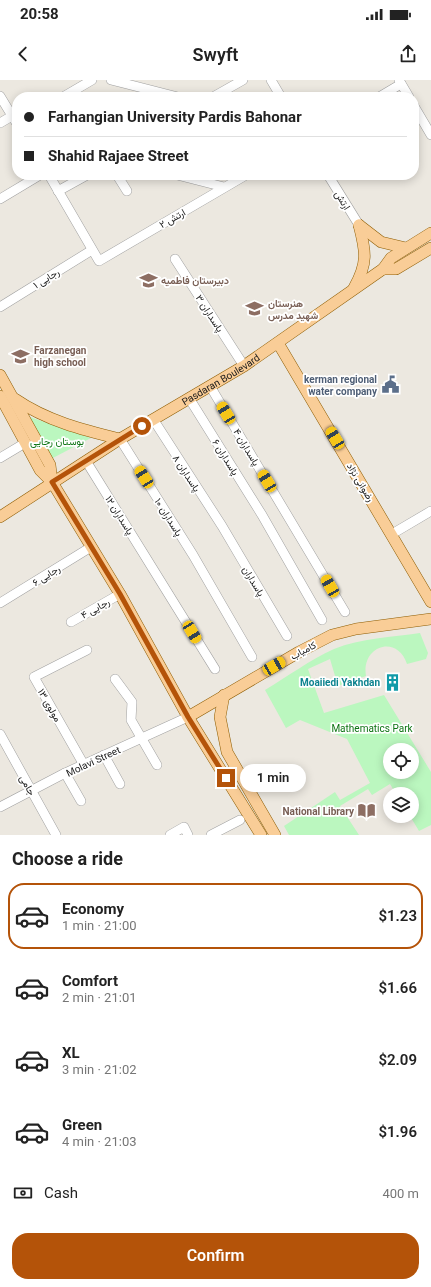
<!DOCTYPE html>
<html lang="en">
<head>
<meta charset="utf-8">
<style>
  body { margin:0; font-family:Roboto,Vazirmatn,sans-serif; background:#f2f2f2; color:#222; height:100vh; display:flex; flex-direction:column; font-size:15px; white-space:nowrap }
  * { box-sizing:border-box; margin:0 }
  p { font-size:13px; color:#767676 }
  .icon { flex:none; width:22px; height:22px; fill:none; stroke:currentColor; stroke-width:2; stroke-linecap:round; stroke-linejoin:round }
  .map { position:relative; height:755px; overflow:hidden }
  .side { display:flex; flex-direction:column; background:#fff; flex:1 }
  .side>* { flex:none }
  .top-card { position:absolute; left:12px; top:12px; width:407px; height:88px; border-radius:16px; box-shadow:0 2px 10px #0003; display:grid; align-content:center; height:88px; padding:0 12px; background:#fff }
  .fabs { position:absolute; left:383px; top:663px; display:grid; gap:8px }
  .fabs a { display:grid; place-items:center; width:36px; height:36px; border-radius:50%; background:#fff; box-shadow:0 2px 10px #0003; font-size:20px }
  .end { position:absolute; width:18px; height:18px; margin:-9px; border:5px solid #b45309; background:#fff; box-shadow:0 0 0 2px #fff }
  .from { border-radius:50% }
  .bubble { position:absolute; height:28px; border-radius:14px; background:#fff; box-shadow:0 2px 10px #0003; font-size:13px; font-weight:600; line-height:28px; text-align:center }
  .car { position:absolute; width:12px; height:24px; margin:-12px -6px; border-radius:5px; box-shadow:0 0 3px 1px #0007; background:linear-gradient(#f5c518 24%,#345 0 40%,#f5c518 0 76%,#345 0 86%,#f5c518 0) }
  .top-card b { display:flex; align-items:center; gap:14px; height:38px; font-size:15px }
  .top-card b+b { border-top:1px solid #e0e0e0 }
  .top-card i { width:10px; height:10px; background:#222 }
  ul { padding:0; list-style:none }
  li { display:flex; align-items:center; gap:12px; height:66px; margin:0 8px 6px; padding:0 4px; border:2px solid transparent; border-radius:16px }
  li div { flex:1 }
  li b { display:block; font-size:15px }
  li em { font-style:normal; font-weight:600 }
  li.active { border-color:#b45309 }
  li>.icon { width:36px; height:36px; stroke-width:1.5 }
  h2 { padding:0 12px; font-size:18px; line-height:48px }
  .pay { display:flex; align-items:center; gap:10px; height:44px; padding:0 12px; font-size:15px }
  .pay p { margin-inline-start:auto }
  .primary-button { display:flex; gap:8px; margin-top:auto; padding:8px 12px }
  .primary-button a { flex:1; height:46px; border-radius:16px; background:#b45309; color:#fff; font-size:16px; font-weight:600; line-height:46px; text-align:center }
  .status { display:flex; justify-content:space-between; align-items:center; height:28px; padding:0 20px; background:#fff; direction:ltr }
  .status svg { height:11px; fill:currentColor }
  header { display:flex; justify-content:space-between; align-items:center; height:52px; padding:0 12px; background:#fff; font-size:18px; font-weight:600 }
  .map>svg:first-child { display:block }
</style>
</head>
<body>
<div class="status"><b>20:58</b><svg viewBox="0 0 49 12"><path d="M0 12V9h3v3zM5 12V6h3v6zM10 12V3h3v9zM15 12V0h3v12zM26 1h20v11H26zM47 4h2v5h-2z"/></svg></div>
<header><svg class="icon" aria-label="back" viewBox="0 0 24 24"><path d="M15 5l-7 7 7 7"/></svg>Swyft<svg class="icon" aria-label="share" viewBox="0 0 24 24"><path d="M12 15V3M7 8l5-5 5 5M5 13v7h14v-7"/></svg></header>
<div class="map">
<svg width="431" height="755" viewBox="0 0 431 755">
  <rect width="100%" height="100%" fill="#ece8e0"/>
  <g fill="#bbf7bf" fill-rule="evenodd">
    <path d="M27,336L91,358L51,379Z"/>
    <path d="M420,553L428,573L426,579L407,584C397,554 361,566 366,596L338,606L330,579L308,589L324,633L384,615L431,692V745L419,751L410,736H412V724L416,721L409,709L401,714H396L390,704L372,715L368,709L340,726L359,755H289L284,746L335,712L340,720L370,703L347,659L300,640L286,648L265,610C288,596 310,580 334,569C361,558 392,557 420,553ZM390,670H412V692H390Z"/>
  </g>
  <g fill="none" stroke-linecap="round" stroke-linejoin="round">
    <defs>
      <g id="minor">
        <path d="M111,0L178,17"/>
        <path d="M271,0L281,17"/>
        <path d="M399,0L409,17"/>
        <path d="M0,16L17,44"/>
        <path d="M63,17L92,0"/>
        <path d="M213,17L243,0"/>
        <path d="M379,17L401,4"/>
        <path d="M414,26L431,55"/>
        <path d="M0,43L12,36"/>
        <path d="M49,95L99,181L246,95"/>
        <path d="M117,95L127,111"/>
        <path d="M177,95L224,107"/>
        <path d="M328,95L359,145"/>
        <path d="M58,111L87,95"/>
        <path d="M0,119L40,95"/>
        <path d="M175,179L244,286"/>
        <path d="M0,227L92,170"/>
        <path d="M210,306L345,532"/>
        <path d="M189,318L262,435L322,540"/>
        <path d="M153,339L222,446L287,556"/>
        <path d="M120,359L193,475L252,577"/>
        <path d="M0,378L25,363"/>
        <path d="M86,381L215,589"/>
        <path d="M392,454L431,431"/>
        <path d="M0,523L91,467"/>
        <path d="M71,542L120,514"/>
        <path d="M115,599L132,622L131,640L157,685"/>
        <path d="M0,654L56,755"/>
        <path d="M104,675L120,704"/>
        <path d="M84,685L34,597L87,570"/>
        <path d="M65,693L81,721"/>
        <path d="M0,727L65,693L188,637"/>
        <path d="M170,755L184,747L188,755"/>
        <path d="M211,755L240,740"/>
      </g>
      <g id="major">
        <path d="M359,145L381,162L406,168"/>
        <path d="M383,189H396L431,168"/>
        <path d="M354,208C368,183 366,172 359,145"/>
        <path d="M278,263L431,522"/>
        <path d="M0,295L50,385L52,402"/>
        <path d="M0,316L40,390L52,402L120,514L188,637L261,755"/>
        <path d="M15,319C47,341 83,350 120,359"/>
        <path id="s1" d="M0,437L120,359L244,286L383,189L391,178L431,153"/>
        <path d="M224,615L220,637L227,672L275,755"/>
        <path d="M188,637L299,572L332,555L356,549L431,539"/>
      </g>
    </defs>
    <use href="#minor" stroke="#a1a1a1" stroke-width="10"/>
    <use href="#major" stroke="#8e5d03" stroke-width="12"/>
    <use href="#minor" stroke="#fff" stroke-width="9"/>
    <use href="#major" stroke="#f9cd97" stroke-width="11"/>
  </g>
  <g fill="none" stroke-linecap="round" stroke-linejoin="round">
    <path stroke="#b45309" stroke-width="5" d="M142,346L52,402L120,514L188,637L226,698"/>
  </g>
  <defs>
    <symbol id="school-bare" viewBox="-9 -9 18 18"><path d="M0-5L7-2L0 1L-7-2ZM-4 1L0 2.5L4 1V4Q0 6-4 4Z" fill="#8d6e63" stroke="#fff" stroke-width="2.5" paint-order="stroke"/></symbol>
    <symbol id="civic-bare" viewBox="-9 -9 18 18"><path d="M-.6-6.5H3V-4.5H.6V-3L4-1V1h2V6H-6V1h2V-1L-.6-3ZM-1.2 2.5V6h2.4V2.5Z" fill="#5c6f8a" stroke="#fff" stroke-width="2.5" paint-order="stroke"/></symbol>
    <symbol id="building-bare" viewBox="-9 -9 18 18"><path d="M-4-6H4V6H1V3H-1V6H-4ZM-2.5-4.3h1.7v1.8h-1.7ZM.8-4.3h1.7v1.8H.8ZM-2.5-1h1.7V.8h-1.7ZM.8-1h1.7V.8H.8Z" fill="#0f9aa8" stroke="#fff" stroke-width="2.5" paint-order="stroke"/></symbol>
    <symbol id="library-bare" viewBox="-9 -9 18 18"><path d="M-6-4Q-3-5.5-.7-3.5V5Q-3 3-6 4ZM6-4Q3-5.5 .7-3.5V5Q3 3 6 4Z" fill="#8d6e63" stroke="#fff" stroke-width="2.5" paint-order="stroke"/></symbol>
  </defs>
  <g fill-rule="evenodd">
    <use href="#school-bare" x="136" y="188" width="25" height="25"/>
    <use href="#school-bare" x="242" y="216" width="25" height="25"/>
    <use href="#school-bare" x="8" y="264" width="25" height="25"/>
    <use href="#civic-bare" x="378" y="292" width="25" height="25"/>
    <use href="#building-bare" x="380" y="590" width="25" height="25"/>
    <use href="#library-bare" x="354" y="718" width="25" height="25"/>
  </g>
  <g text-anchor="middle" stroke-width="3.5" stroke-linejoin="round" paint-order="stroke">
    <g font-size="10" fill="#1a1a1a" stroke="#fff">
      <text transform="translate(343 120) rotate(58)" y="4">ارتش</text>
      <text transform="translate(172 138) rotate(-30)" y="4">ارتش ۲</text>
      <text transform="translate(46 198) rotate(-32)" y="4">رجایی ۱</text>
      <text transform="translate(210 233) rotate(57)" y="4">پاسداران ۳</text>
      <text dy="4" stroke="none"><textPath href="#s1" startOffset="260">Pasdaran Boulevard</textPath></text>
      <text transform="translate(247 367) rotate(59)" y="4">پاسداران ۴</text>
      <text transform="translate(226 377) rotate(58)" y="4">پاسداران ۶</text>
      <text transform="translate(187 393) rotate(57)" y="4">پاسداران ۸</text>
      <text transform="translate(361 402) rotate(59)" y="4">رضوانی نژاد</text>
      <text transform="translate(120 435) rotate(58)" y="4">پاسداران ۱۲</text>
      <text transform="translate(169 437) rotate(58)" y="4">پاسداران ۱۰</text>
      <text transform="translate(46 495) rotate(-32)" y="4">رجایی ۶</text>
      <text transform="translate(254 501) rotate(59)" y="4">پاسداران</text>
      <text transform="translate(95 528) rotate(-29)" y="4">رجایی ۴</text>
      <text transform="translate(303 570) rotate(-28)" y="4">کامیاب</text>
      <text transform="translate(50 625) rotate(60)" y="4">مولوی ۱۳</text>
      <text transform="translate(93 681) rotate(-25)" y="4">Molavi Street</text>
      <text transform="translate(28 705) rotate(61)" y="4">جامی</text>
    </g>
    <g font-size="10" font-weight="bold" fill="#785e54" stroke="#fff" text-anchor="start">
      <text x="161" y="204">دبیرستان فاطمیه</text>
      <text x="268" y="227">هنرستان<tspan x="268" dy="12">شهید مدرس</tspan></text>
      <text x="34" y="274">Farzanegan<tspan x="34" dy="12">high school</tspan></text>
      <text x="354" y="735" text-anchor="end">National Library</text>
    </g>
    <g font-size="10" font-weight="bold" fill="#4e5e75" stroke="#fff" text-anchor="end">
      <text x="377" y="303">kerman regional<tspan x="377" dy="12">water company</tspan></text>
    </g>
    <g font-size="10" fill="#0d7413" stroke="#fff">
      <text x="57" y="365">بوستان رجایی</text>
      <text x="372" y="652">Mathematics Park</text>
    </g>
    <g font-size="10" font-weight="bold" fill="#0d838f" stroke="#fff" text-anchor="end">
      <text x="380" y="606">Moaiiedi Yakhdan</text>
    </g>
  </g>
</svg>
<div class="fabs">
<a><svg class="icon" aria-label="locate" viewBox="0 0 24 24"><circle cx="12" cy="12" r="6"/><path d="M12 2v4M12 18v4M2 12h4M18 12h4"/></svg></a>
<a><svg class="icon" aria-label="layers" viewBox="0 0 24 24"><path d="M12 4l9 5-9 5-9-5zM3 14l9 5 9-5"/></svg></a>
</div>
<i class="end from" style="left:142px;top:346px"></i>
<i class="end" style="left:226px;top:698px"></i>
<div class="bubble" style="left:240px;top:684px;width:66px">1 min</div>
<i class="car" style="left:226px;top:333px;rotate:329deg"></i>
<i class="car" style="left:335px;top:358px;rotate:329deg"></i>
<i class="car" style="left:144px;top:397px;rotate:328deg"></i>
<i class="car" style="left:267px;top:401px;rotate:329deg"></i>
<i class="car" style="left:330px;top:506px;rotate:330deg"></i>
<i class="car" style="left:192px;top:552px;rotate:149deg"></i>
<i class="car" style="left:274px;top:586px;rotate:60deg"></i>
<div class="top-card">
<b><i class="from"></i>Farhangian University Pardis Bahonar</b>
<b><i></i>Shahid Rajaee Street</b>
</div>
</div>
<section class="side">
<h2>Choose a ride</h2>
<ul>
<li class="active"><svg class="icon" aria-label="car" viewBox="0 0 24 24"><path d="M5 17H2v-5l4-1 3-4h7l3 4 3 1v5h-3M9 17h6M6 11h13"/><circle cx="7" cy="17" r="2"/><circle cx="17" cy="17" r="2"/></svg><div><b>Economy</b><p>1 min · 21:00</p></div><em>$1.23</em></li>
<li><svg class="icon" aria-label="car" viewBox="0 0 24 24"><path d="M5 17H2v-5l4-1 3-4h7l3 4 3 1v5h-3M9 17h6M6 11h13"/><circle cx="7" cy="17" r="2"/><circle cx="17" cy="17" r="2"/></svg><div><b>Comfort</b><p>2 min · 21:01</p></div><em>$1.66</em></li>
<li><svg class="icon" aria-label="car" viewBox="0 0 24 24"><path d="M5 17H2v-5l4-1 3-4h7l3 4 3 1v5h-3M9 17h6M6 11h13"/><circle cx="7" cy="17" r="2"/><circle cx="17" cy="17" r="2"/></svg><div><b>XL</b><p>3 min · 21:02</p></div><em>$2.09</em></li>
<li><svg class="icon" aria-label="car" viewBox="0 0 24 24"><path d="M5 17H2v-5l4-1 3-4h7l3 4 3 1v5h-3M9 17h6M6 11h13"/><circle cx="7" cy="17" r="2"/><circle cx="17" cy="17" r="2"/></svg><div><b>Green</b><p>4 min · 21:03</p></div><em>$1.96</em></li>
</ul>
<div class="pay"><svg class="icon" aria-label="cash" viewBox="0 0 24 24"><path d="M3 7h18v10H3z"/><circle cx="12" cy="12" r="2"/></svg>Cash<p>400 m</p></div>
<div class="primary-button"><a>Confirm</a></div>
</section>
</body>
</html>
